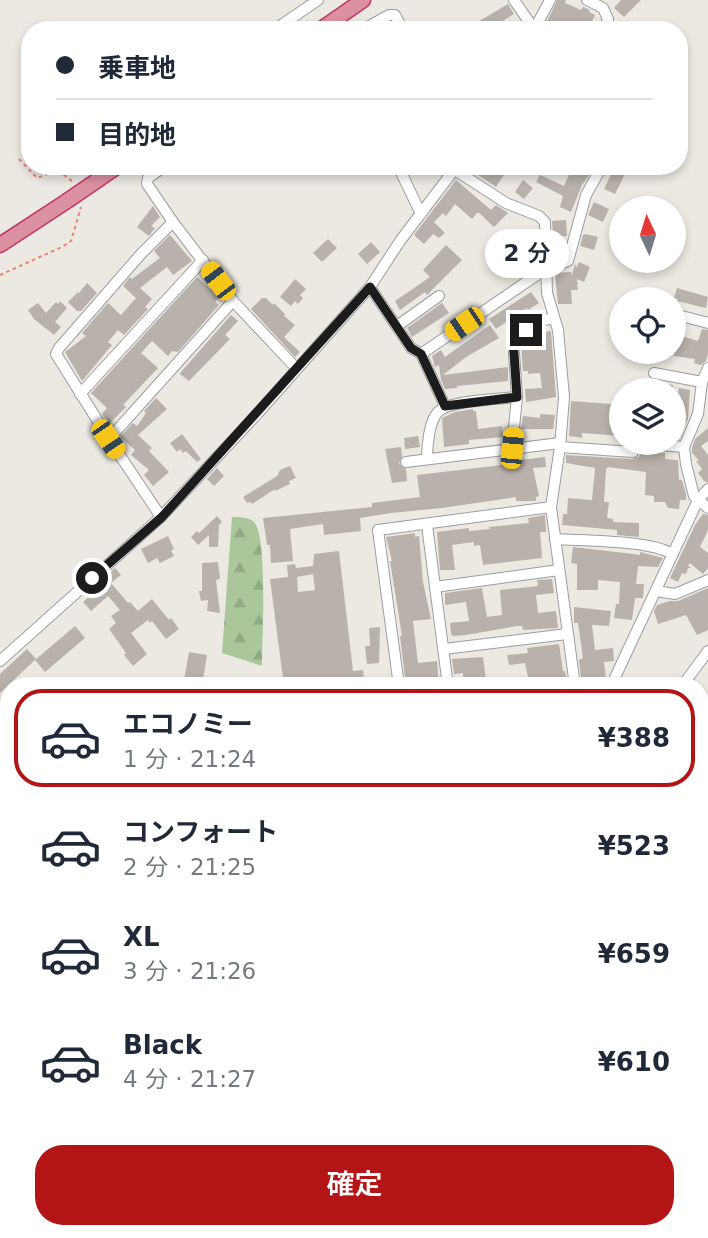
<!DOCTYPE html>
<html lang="ja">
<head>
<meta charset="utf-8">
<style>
  body { margin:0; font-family:"DejaVu Sans","Noto Sans JP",sans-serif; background:#f2f2f3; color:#1f2937; height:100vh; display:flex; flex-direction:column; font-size:26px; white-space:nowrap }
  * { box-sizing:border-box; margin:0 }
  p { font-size:23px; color:#747a83 }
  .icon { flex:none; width:38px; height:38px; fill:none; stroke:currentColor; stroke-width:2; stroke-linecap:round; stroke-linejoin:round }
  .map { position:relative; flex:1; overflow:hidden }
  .panel { position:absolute; left:0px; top:677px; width:709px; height:562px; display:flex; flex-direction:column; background:#fff; border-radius:28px 28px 0 0; box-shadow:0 4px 10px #0003 }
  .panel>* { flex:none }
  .banner { position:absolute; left:21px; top:21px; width:667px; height:154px; border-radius:28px; box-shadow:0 4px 10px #0003; display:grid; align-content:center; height:154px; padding:0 35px; background:#fff }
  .needle { width:46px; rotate:356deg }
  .fabs { position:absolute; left:609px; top:196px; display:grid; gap:14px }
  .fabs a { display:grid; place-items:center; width:77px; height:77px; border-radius:50%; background:#fff; box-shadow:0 4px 10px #0003; font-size:35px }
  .end { position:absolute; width:32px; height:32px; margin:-16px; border:9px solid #1c1c1c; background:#fff; box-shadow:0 0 0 4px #fff }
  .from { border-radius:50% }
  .bubble { position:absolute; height:49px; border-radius:24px; background:#fff; box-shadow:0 4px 10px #0003; font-size:23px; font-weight:600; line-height:49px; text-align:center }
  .car { position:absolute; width:21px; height:42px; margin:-21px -10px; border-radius:9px; box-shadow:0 0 5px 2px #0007; background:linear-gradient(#f5c518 24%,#345 0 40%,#f5c518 0 76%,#345 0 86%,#f5c518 0) }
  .banner b { display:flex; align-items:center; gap:24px; height:66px; font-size:26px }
  .banner b+b { border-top:2px solid #e0e1e3 }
  .banner i { width:18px; height:18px; background:#1f2937 }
  ul { padding:12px 0 0; list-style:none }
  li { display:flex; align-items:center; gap:21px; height:98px; margin:0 14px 10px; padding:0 21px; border:4px solid transparent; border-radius:28px }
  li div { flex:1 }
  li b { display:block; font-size:26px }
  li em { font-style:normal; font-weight:600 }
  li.current { border-color:#b31416 }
  li>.icon { width:63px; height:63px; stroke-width:1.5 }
  .button { display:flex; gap:14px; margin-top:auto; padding:14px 35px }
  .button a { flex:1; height:80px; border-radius:28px; background:#b31416; color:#fff; font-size:28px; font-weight:600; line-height:80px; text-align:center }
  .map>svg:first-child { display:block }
</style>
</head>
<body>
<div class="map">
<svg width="708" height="1238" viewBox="0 0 708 1238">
  <defs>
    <pattern id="forest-firs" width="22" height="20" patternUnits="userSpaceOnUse" patternTransform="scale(1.75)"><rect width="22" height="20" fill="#a9c79b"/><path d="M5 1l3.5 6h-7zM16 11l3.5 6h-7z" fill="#91aa85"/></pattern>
  </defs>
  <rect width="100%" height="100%" fill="#ece9e2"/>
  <path fill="url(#forest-firs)" d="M232,517C239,517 248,517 254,522C268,537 262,641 262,666L222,653Z"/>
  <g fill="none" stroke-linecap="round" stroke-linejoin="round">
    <path stroke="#a7ccd6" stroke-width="2.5" d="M700,1145L708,1146"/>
  </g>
  <g fill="#b9b2ac" fill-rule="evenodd">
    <path d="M557,0H566L565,3L581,10L583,7L590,10L589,12L595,15L588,30H543Z"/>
    <path d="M621,0H641L624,17L614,8Z"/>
    <path d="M508,4L514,14L488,30H480L476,23Z"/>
    <path d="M465,166H500L507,170L496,187Z"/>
    <path d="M573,166H590L587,174L589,175L582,185L571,212L560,207L563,196L536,182L540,175L564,186Z"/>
    <path d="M615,166H629L615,194L604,189Z"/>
    <path d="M456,180L491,210L496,205L508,213L494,227L478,212L472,219L455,204L446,216L443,213L434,222L445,233L439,238L433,234L424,244L414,235Z"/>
    <path d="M523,180L533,188L524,199L515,192Z"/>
    <path d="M594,202L609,209L603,222L588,215Z"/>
    <path d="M153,206L160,217L151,226L155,228L149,236L137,227Z"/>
    <path d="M566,220L567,236L553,237L552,221Z"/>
    <path d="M586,234L598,237L594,250L580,246L583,235Z"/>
    <path d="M170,235L192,261L173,275L167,267L140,288L152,299L145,307L148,309L124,335L118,330L108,342L112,345L82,381L65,352L86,336L82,333L108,303L121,315L136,298L123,286L130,277L132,279L160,258L154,251Z"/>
    <path d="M328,239L337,248L322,262L313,253Z"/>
    <path d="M371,242L380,252L367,264L358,254Z"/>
    <path d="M446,245L462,260L427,295L425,292L400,310L395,301L430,277L423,270Z"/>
    <path d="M579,262L590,267L584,282L577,279L578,290H571L572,304H558L555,273L571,272L572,275L575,263L576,268Z"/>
    <path d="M197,277L210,289L213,287L220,296L215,302L219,305L178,352L172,351L168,356L152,341L141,353L158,368L123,405L126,407L110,423L102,414L107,408L91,393Z"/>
    <path d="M295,279L306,289L300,295L303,298L298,304L295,301L291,306L280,297Z"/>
    <path d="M87,283L97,293L81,311H77L68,302L78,292L79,293Z"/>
    <path d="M677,288L708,297L706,308L677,301L678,299L674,298Z"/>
    <path d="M531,292L539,303L528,310L527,308L496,329L489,319Z"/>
    <path d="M262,298H266L273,305L274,303L285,314L284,316L295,325L284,337L300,352L295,357L251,309Z"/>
    <path d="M60,301L67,308L55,322L61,327L54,335L34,319L28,310L38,303L46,313L56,302L58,304Z"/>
    <path d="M442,303L449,313L412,337L407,328Z"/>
    <path d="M231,315L238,321L225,335L230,339L189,381L180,374L181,372Z"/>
    <path d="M674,322L682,324L678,335L698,341L702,329L708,330V354L706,361L701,365L694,363L695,359L674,356Z"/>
    <path d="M490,325L499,338L466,357L443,375L508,367V381L457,386V388L445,389L441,380L439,365L435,367L432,356L441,350L445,357Z"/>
    <path d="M551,331L556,397L526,402L525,389L542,388L540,373L528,374V371H523L521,344H524L526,339L538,338L537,332Z"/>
    <path d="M643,380L673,385L672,390H636L638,381Z"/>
    <path d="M679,388L690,390L688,419L685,425H674V410H676Z"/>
    <path d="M156,398L167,409L138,435L152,448L149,451L169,472L153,486L144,475L149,470L131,455L135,450L120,437L133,423L137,426L146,413L144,411Z"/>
    <path d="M571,401L611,404L609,425L621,427V436L582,433V438L569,436Z"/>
    <path d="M473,409V411H476L478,429L502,426L503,437L469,440V444L444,447L442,418L455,412Z"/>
    <path d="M540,414L555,415L553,429H521L523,416L540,418Z"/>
    <path d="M708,428V441L701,446L708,455V482H705L698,473L702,469L696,461H699L692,453V448L695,439Z"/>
    <path d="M182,434L201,459L197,462L186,451L183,453L180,449L177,452L170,443Z"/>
    <path d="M418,436L420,447L405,449L404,438Z"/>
    <path d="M401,447L402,456L399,464L406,469L407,481L392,483L385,449Z"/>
    <path d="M641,451L665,453V459L678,460L679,480H682L686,494V500H680L679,509L668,508L665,502H654V496L645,495L646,472L608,467L606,469L604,502H609L607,518L613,519V522L639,523V537L617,535V530L562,525L563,514H567L568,498L592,500L595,468L566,463V455L632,459L639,457Z"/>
    <path d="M545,457L546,467L533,468L539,496L536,497V501H516V497L442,508L391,513L360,518L361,531L324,535L323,524L290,529L293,561L271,563L270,545H267L263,518L372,507V503L420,497L417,475L494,466L511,463V461Z"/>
    <path d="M290,466L296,478L289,481L290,484L275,491V489L252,504L250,502L247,503L243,497L277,476L280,470Z"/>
    <path d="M217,468L224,476L214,486L207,479Z"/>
    <path d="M703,514L708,515V530L700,547L708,553V568L703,574L690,563L688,566L692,568H688L686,574L682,573L678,582L670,578L695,525Z"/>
    <path d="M545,515L546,532H540L542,558L483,565L480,545L474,546V542L452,545L455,570H440L437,532L469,528V531L490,529L489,527L529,523L528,518Z"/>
    <path d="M217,516L222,522L219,525L218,547H209V535L198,545L191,537L197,531L199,533Z"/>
    <path d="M415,533V537L419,536L423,582L431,619L413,621L418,663L437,661L439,686H406L400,636H402L390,561H392L386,537Z"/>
    <path d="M168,536L174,549L171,551L174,556L160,563L157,558L148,563L141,549Z"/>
    <path d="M573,547L633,554L640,555V552L663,558L658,567L638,566L636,584H644L643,598H635L632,620L614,618L616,604H619L620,582L598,580V590H577V564L571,563Z"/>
    <path d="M339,551L353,671L363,670L365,686H284L270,579L288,577L287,565L295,564L296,568L313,566L314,554ZM313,574L315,590L298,592L297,577Z"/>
    <path d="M218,562L220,579L216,580L220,613L207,611L208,600L201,601L199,591H202V563Z"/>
    <path d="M115,568L121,575L111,583L128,603L130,602L138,611L152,599L169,620L171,618L179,629L166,639L152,621L150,623L148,620L131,633L147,654L133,666L124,655L126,653L109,629L116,623L111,616L120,610L108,596L91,611L83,602L104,583L102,580Z"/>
    <path d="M552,579L554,593L536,595L538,613L556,611L558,628L523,630L522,626H517L466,635L453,636L451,634L450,623L469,621L466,602L445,605V593L482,588L487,617L502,615L500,590L538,586L537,580Z"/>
    <path d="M708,588V630L697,635L686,615L658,624L654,611L657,605L670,601H678Z"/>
    <path d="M574,607L611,611L609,626L592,625L595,650L613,648L614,661L604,662L606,678L604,686H582L579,660L583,658L578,623H574Z"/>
    <path d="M75,626L85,638L45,672L35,660Z"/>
    <path d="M380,627L379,663L367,664L365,646H370L369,628Z"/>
    <path d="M559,644L563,671H565L567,683L530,686L525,663L509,665L507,655L528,653L527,648Z"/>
    <path d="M27,649L36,659L0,693V674Z"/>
    <path d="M189,652L207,655L202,686H183Z"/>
    <path d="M483,657L486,681L510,678L511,686H464L463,673L454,674L452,659Z"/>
    <path d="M700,1156L708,1157V1187L700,1183Z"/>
    <path d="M706,1211L708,1214V1238H691L682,1230H700V1214Z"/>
    <rect x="64" y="1230" width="26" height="8"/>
  </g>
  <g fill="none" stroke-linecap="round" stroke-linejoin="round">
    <defs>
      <g id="minor">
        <path d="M514,0L534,29"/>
        <path d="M587,0L603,8L608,19L603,30"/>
        <path d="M274,30L318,0"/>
        <path d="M362,30L389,15H395L403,30"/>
        <path d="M534,30L550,0"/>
        <path d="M165,166L148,178L147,184L173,222"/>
        <path d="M398,166L421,214"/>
        <path d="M455,170L506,203L539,216L545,222L547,293L558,330L564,397L560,447L551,507L575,686"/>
        <path d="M370,287L411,348L421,354"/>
        <path d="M233,301L297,369"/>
        <path d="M674,314L708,323"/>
        <path d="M397,326L439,296"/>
        <path d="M654,373L702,382"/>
        <path d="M80,394L203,260"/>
        <path d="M445,406L421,354L547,268L568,261L586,195L602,166"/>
        <path d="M109,439L233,301L173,222L141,254L59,348L56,354L109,439L161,517"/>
        <path d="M560,447L633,452L636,443L684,447L686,464L694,496L708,508"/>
        <path d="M684,447L698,414L702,382L708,368"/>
        <path d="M512,448L517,397L513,339L539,321L554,318"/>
        <path d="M427,459C427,447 429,421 438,412C449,400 499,399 517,397"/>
        <path d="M406,462L560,443"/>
        <path d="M427,525L448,686"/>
        <path d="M555,539C583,541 650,540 672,554"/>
        <path d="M435,587L559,570"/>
        <path d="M656,591L675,594L708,580"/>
        <path d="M444,649L567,634"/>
        <path d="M0,661L161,517L258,413L370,287L400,241L457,166"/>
        <path d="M399,686L378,530L551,507"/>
        <path d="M611,686L698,500L708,489"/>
        <path d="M682,686L708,651"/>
        <path d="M1,826L9,819"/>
        <path d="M0,877L9,876"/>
        <path d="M0,927L9,925"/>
        <path d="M700,1135L708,1136"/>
        <path d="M700,1207L708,1197"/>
        <path d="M101,1230V1238"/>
        <path d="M629,1230L638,1238"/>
        <path d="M177,1238L178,1230"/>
        <path d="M454,1238L463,1230"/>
        <path d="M472,1238L473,1230"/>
        <path d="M665,1238L674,1230"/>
      </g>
      <g id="highway">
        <path d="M320,30L363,0"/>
        <path d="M0,245L67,201"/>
      </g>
    </defs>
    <use href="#minor" stroke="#9d9d9d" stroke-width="12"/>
    <use href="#highway" stroke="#c43568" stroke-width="17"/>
    <g stroke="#eb7f75" stroke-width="2" stroke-dasharray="3.5 3.5" stroke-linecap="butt">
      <path d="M19,159L37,178L58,170L73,182"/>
      <path d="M0,275L62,247L71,241L81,207"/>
    </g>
    <use href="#minor" stroke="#fff" stroke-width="10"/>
    <use href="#highway" stroke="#dc91a0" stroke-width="14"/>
    <defs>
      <path id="highway-bridge" d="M67,201L118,166"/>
    </defs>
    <use href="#highway-bridge" stroke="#c43568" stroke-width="17" stroke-linecap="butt"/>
    <use href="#highway-bridge" stroke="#dc91a0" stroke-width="14"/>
  </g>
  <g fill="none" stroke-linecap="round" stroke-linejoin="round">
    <path stroke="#1c1c1c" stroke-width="9" d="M92,578L162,517L370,287L411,348L421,354L445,406L517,397L513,339L526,330"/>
  </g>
</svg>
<div class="fabs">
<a><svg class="needle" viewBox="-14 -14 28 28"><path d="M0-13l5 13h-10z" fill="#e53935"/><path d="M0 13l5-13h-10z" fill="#747a83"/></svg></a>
<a><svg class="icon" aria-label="locate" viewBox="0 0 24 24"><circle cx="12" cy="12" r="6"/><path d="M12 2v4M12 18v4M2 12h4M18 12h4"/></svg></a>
<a><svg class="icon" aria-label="layers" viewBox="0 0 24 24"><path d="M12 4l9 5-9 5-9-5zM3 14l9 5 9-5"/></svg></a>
</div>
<i class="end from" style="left:92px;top:578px"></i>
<i class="end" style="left:526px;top:330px"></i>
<div class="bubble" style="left:485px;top:229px;width:84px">2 分</div>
<i class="car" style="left:218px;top:281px;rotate:323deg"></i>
<i class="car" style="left:464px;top:324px;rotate:236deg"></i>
<i class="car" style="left:108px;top:439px;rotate:146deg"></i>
<i class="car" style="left:512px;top:448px;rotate:5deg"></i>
<div class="banner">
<b><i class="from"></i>乗車地</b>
<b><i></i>目的地</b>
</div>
<section class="panel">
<ul>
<li class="current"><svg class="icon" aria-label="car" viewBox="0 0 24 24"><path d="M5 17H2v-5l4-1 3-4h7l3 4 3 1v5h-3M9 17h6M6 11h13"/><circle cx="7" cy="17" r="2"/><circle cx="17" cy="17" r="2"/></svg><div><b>エコノミー</b><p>1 分 · 21:24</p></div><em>¥388</em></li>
<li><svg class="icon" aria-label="car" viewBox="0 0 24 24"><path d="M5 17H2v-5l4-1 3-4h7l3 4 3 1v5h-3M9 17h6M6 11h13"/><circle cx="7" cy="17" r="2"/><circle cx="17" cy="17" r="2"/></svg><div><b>コンフォート</b><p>2 分 · 21:25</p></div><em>¥523</em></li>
<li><svg class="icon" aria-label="car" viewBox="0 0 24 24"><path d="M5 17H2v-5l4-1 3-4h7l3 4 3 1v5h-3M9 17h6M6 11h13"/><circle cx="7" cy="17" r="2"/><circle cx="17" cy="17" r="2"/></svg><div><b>XL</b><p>3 分 · 21:26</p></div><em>¥659</em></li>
<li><svg class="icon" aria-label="car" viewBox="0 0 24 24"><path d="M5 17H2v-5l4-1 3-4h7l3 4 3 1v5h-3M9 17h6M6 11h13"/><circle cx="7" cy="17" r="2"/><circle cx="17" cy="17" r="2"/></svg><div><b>Black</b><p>4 分 · 21:27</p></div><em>¥610</em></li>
</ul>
<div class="button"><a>確定</a></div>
</section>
</div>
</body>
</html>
